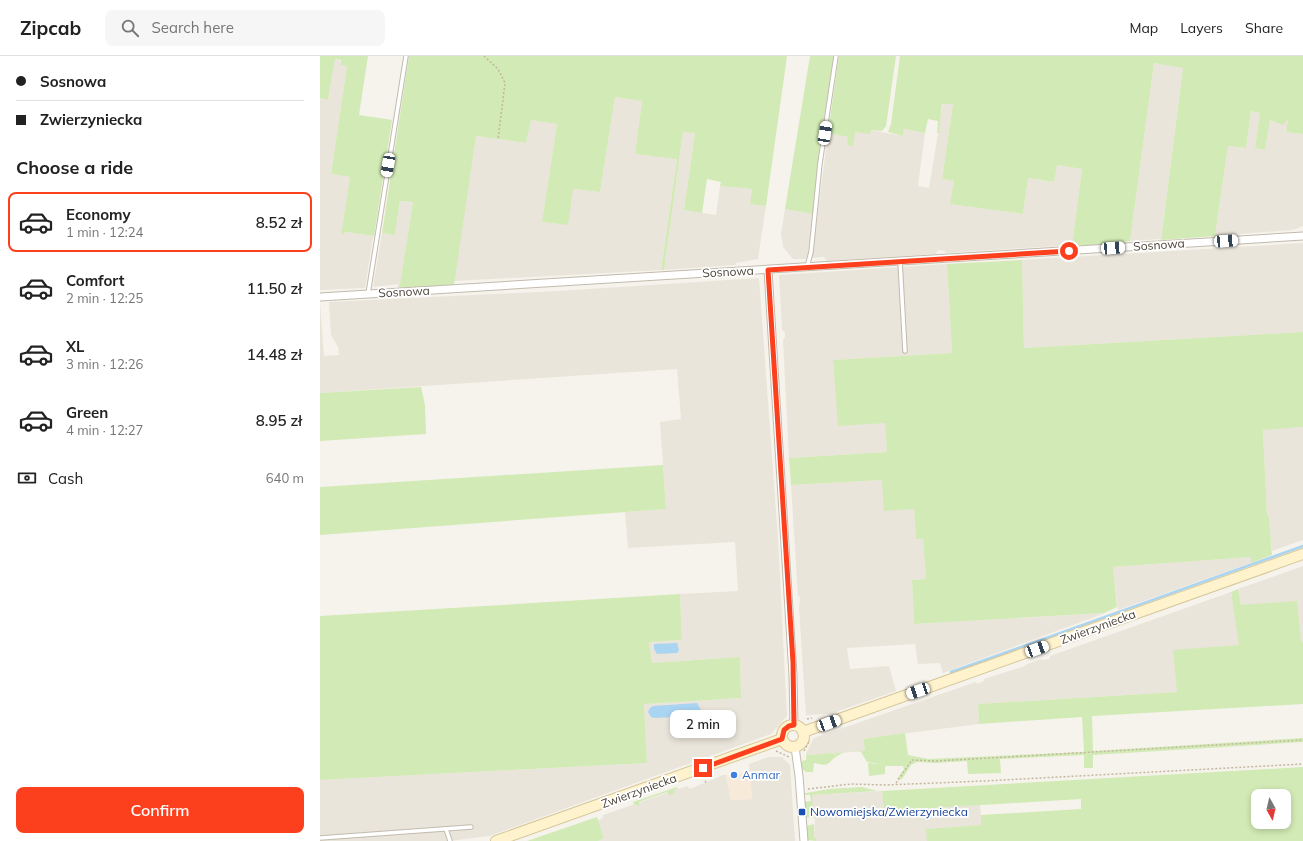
<!DOCTYPE html>
<html lang="en">
<head>
<meta charset="utf-8">
<style>
  body { margin:0; font-family:Mulish,sans-serif; background:#f6f6f6; color:#222; height:100vh; display:flex; flex-direction:column; font-size:15px; white-space:nowrap }
  * { box-sizing:border-box; margin:0 }
  p { font-size:13px; color:#767676 }
  .icon { flex:none; width:22px; height:22px; fill:none; stroke:currentColor; stroke-width:2; stroke-linecap:round; stroke-linejoin:round }
  .map { position:relative; flex:1; overflow:hidden }
  .panel { display:flex; flex-direction:column; background:#fff; width:320px }
  .panel>* { flex:none }
  .top-card { display:grid; align-content:center; height:88px; padding:0 16px; background:#fff }
  .needle { width:26px; rotate:172deg }
  .controls { position:absolute; left:931px; top:733px; display:grid; gap:8px }
  .controls a { display:grid; place-items:center; width:40px; height:40px; border-radius:8px; background:#fff; box-shadow:0 2px 6px #0003; font-size:20px }
  .end { position:absolute; width:18px; height:18px; margin:-9px; border:5px solid #fc3f1d; background:#fff; box-shadow:0 0 0 2px #fff }
  .from { border-radius:50% }
  .bubble { position:absolute; height:28px; border-radius:8px; background:#fff; box-shadow:0 2px 6px #0003; font-size:13px; font-weight:600; line-height:28px; text-align:center }
  .car { position:absolute; width:12px; height:24px; margin:-12px -6px; border-radius:5px; box-shadow:0 0 3px 1px #0007; background:linear-gradient(#fff 24%,#345 0 40%,#fff 0 76%,#345 0 86%,#fff 0) }
  .top-card b { display:flex; align-items:center; gap:14px; height:38px; font-size:15px }
  .top-card b+b { border-top:1px solid #e0e0e0 }
  .top-card i { width:10px; height:10px; background:#222 }
  ul { padding:0; list-style:none }
  li { display:flex; align-items:center; gap:12px; height:60px; margin:0 8px 6px; padding:0 8px; border:2px solid transparent; border-radius:8px }
  li div { flex:1 }
  li b { display:block; font-size:15px }
  li em { font-style:normal; font-weight:600 }
  li.selected { border-color:#fc3f1d }
  li>.icon { width:36px; height:36px; stroke-width:1.5 }
  h2 { padding:0 16px; font-size:18px; line-height:48px }
  .pay { display:flex; align-items:center; gap:10px; height:44px; padding:0 16px; font-size:15px }
  .pay p { margin-inline-start:auto }
  .primary-button { display:flex; gap:8px; margin-top:auto; padding:8px 16px }
  .primary-button a { flex:1; height:46px; border-radius:8px; background:#fc3f1d; color:#fff; font-size:16px; font-weight:600; line-height:46px; text-align:center }
  header { display:flex; align-items:center; gap:24px; box-sizing:border-box; height:56px; padding:0 20px; background:#fff; border-bottom:1px solid #e0e0e0 }
  header strong { font-size:19px }
  nav { display:flex; gap:22px; margin-inline-start:auto; font-size:14px }
  .search { width:280px; height:36px; background:#f6f6f6; display:flex; align-items:center; gap:10px; box-sizing:border-box; padding:0 14px; border-radius:8px; color:#767676; font-size:15px }
  main { display:flex; flex:1; min-height:0 }
  .map>svg:first-child { display:block }
</style>
</head>
<body>
<header>
<strong>Zipcab</strong>
<div class="search"><svg class="icon" aria-label="search" viewBox="0 0 24 24"><circle cx="10" cy="10" r="6"/><path d="M15 15l6 6"/></svg>Search here</div>
<nav><a>Map</a><a>Layers</a><a>Share</a></nav>
</header>
<main>
<section class="panel">
<div class="top-card">
<b><i class="from"></i>Sosnowa</b>
<b><i></i>Zwierzyniecka</b>
</div>
<h2>Choose a ride</h2>
<ul>
<li class="selected"><svg class="icon" aria-label="car" viewBox="0 0 24 24"><path d="M5 17H2v-5l4-1 3-4h7l3 4 3 1v5h-3M9 17h6M6 11h13"/><circle cx="7" cy="17" r="2"/><circle cx="17" cy="17" r="2"/></svg><div><b>Economy</b><p>1 min · 12:24</p></div><em>8.52 zł</em></li>
<li><svg class="icon" aria-label="car" viewBox="0 0 24 24"><path d="M5 17H2v-5l4-1 3-4h7l3 4 3 1v5h-3M9 17h6M6 11h13"/><circle cx="7" cy="17" r="2"/><circle cx="17" cy="17" r="2"/></svg><div><b>Comfort</b><p>2 min · 12:25</p></div><em>11.50 zł</em></li>
<li><svg class="icon" aria-label="car" viewBox="0 0 24 24"><path d="M5 17H2v-5l4-1 3-4h7l3 4 3 1v5h-3M9 17h6M6 11h13"/><circle cx="7" cy="17" r="2"/><circle cx="17" cy="17" r="2"/></svg><div><b>XL</b><p>3 min · 12:26</p></div><em>14.48 zł</em></li>
<li><svg class="icon" aria-label="car" viewBox="0 0 24 24"><path d="M5 17H2v-5l4-1 3-4h7l3 4 3 1v5h-3M9 17h6M6 11h13"/><circle cx="7" cy="17" r="2"/><circle cx="17" cy="17" r="2"/></svg><div><b>Green</b><p>4 min · 12:27</p></div><em>8.95 zł</em></li>
</ul>
<div class="pay"><svg class="icon" aria-label="cash" viewBox="0 0 24 24"><path d="M3 7h18v10H3z"/><circle cx="12" cy="12" r="2"/></svg>Cash<p>640 m</p></div>
<div class="primary-button"><a>Confirm</a></div>
</section>
<div class="map">
<svg width="983" height="785" viewBox="0 0 983 785">
  <rect width="100%" height="100%" fill="#f6f3ec"/>
  <g fill="#eae5da">
    <path d="M15,3L21,5L27,10L11,118L30,121L22,177L25,176L53,180L45,232L0,234V42L8,44Z"/>
    <path d="M834,7L863,11L841,183L810,185Z"/>
    <path d="M295,41L322,45L315,98L357,102L341,214L134,225L155,80L206,87L211,64L237,68L222,166L239,168L253,133L280,136Z"/>
    <path d="M623,47L633,48L622,123L634,125L631,148L703,158L708,122L733,126L737,109L762,113L752,189L625,197V195L618,194L616,198L507,205L504,201L492,202L508,77L529,81L533,89L534,76L550,77V74L583,80L584,73L605,77L598,130L609,132Z"/>
    <path d="M931,55L940,57L935,92L945,94L950,64L955,66L968,63L966,76L983,78V170L973,174L895,180L908,90L926,92Z"/>
    <path d="M363,76L375,77L364,154L396,159L400,130L432,133L430,148L446,150L438,203L416,207V209L344,214Z"/>
    <path d="M80,145L93,146L80,228L53,231L62,177L75,179Z"/>
    <path d="M465,153L493,158L488,199L486,203H473L463,191L461,178Z"/>
    <path d="M983,187V276L704,292L702,204Z"/>
    <path d="M627,208L632,297L513,304L517,352L565,367L567,396L469,402L463,284L465,281V276L462,274L459,219Z"/>
    <path d="M439,222L458,483L467,660L451,678L169,780L130,785H0V724L327,707L324,648L421,642L420,601L332,607L329,586L362,584L360,538L418,535L415,486L308,492L305,456L346,453L340,366L361,363L357,313L0,337V247L4,300L19,299L18,291L11,279L9,246L238,235Z"/>
    <path d="M983,371V484L952,495L949,461L947,459L943,373Z"/>
    <path d="M562,424L594,453L596,483L603,482L606,523L592,524L594,568L785,557L623,617L620,607L598,608L595,588L527,592L530,613L569,610L576,635L510,658L486,659L479,552L480,542L478,539L471,429Z"/>
    <path d="M931,501V507L798,554L793,511Z"/>
    <path d="M983,510V586H981L921,549L918,533Z"/>
    <path d="M911,536L920,589L873,593L857,636L658,648L659,668L543,683L545,695L488,699V693L494,682L656,626L657,628L664,625V623L705,610V609L721,603L722,604L730,603V600Z"/>
    <path d="M449,701H462L470,709L475,785H278L284,782L278,764L283,762V759L367,730L370,733L403,719H406L411,744L432,743L429,708Z"/>
    <path d="M562,735L564,755L660,749L662,769L607,773V785H496V782H494L495,761L493,760L491,739Z"/>
  </g>
  <path fill="#f7ead8" d="M430,716L432,743L411,744L406,719Z"/>
  <g fill="#d2eab5" fill-rule="evenodd">
    <path d="M0,0H48L39,59L72,64L54,180L25,176L21,180L30,121L11,118L27,10L21,9V4L15,3L8,44L0,42Z"/>
    <path d="M89,0H467L446,150L430,148L432,133L400,130L401,126L387,123L382,157L364,154L375,77L363,76L344,214H341L357,103L315,98L322,45L295,41L280,136L253,133L248,169L222,166L237,68L211,64L206,87L156,80L134,229L80,233L78,229L80,228L93,146L80,145L75,179L62,177Z"/>
    <path d="M490,0H514L500,86L493,158L465,153Z"/>
    <path d="M519,0H576L566,70L562,75L551,74L550,78L535,76L533,90L527,89L528,81L508,77Z"/>
    <path d="M580,0H983V78L966,76L968,63L963,69L950,64L945,94L935,92L940,57L931,55L926,92L908,90L895,180L841,184L863,12L834,7L810,185L781,189H752L762,113L737,109L734,126L708,122L703,158L630,148L634,125L622,123L633,48H622L619,77H617L618,65L608,63L605,77L584,73L583,80L568,76L571,68Z"/>
    <path d="M702,204L704,292L983,276V371L943,374L947,459L949,461L952,499L931,507V501L793,511L797,551L784,557L594,568L592,524L606,523L603,483H596L594,453L564,455L562,424L471,429L469,402L567,396L565,367L518,370L513,304L632,297L627,208Z"/>
    <path d="M101,331L105,349L106,378L0,385V337Z"/>
    <path d="M343,409L346,453L0,479V431Z"/>
    <path d="M918,533L921,549L977,545L981,586H983V648L772,660L773,695L983,682V686L773,699V712H764V699L680,703L681,717L648,718L647,705L615,707L597,706L591,709L582,723H577L584,713L583,710H565V718L549,720L548,707L565,709L547,706L541,696C535,696 526,695 521,698C506,705 513,712 494,707L493,716H486L482,713V705L486,704L487,693L488,699L513,697L517,701L514,697L545,695L543,683L585,677L588,699L608,703L764,696L762,661L659,668L658,648L857,636L853,594L919,589L911,536Z"/>
    <path d="M360,538L362,584L329,586L332,607L420,601L421,642L324,648L327,707L0,724V560Z"/>
    <path d="M983,711V785H607L606,773L661,769V759L761,753V743L564,755L562,735ZM938,740H964V766H938Z"/>
    <path d="M357,731L358,733L354,734V738L350,739L347,736L319,746V750L314,748L313,746Z"/>
    <path d="M542,731L557,735L492,739L493,760L495,762L485,761L484,746L491,745L490,739H484L486,737L509,733Z"/>
    <path d="M277,761L284,782L278,785H207Z"/>
    <path d="M494,768V782H496V785L487,784L486,770Z"/>
  </g>
  <g fill="#a9d4f2">
    <path d="M357,587L359,594L357,597L337,598L334,593V588Z"/>
    <path d="M377,647L381,654L379,660L334,662L331,661L328,656L330,652L333,650Z"/>
  </g>
  <g fill="none" stroke-linecap="round" stroke-linejoin="round">
    <path stroke="#a9d4f2" stroke-width="2.5" d="M631,616L983,490"/>
    <defs>
      <g id="lane">
        <path d="M580,205L585,295"/>
        <path d="M487,211L491,196L500,107L516,0"/>
        <path d="M48,238L86,0"/>
        <path d="M126,773L130,785"/>
        <path d="M0,782L151,771"/>
      </g>
      <g id="street">
        <path d="M448,214L473,619L474,669"/>
        <path d="M0,241L983,180"/>
        <path d="M475,691L479,720L484,785"/>
      </g>
      <g id="secondary">
        <circle cx="473" cy="680" r="11"/>
        <path d="M483,676L983,498"/>
        <path d="M176,785L462,683"/>
      </g>
    </defs>
    <use href="#lane" stroke="#c2bbae" stroke-width="5.5"/>
    <use href="#street" stroke="#c2bbae" stroke-width="9"/>
    <use href="#secondary" stroke="#d6c79b" stroke-width="12"/>
    <g stroke="#c4b79f" stroke-width="1.5" stroke-dasharray="2 2" stroke-linecap="butt">
      <path d="M164,0L178,13L185,27L178,83"/>
      <path d="M487,663L492,662"/>
      <path d="M456,695L469,701"/>
      <path d="M484,695L490,684"/>
      <path d="M384,721L386,727"/>
      <path d="M576,727L592,704L616,705L983,684"/>
      <path d="M488,733L531,728L566,729L664,725L983,708"/>
    </g>
    <use href="#lane" stroke="#fff" stroke-width="3.5"/>
    <use href="#street" stroke="#fff" stroke-width="7"/>
    <use href="#secondary" stroke="#fff3cd" stroke-width="10"/>
  </g>
  <g fill="none" stroke-linecap="round" stroke-linejoin="round">
    <path stroke="#fc3f1d" stroke-width="5" d="M383,712L462,683L464,674L469,670L474,669L473,606L448,214L749,195"/>
  </g>
  <circle fill="#3f7fe0" stroke="#fff" stroke-width="1.5" cx="414" cy="719" r="4"/>
  <rect fill="#1a4fb4" stroke="#fff" stroke-width="1.5" x="478" y="752" width="8" height="8" rx="2"/>
  <g text-anchor="middle" stroke-width="3.5" stroke-linejoin="round" paint-order="stroke">
    <g font-size="12" fill="#4b4439" stroke="#fff">
      <text transform="translate(839 189) rotate(-4)" y="4">Sosnowa</text>
      <text transform="translate(408 216) rotate(-3)" y="4">Sosnowa</text>
      <text transform="translate(84 236) rotate(-3)" y="4">Sosnowa</text>
      <text transform="translate(778 571) rotate(-20)" y="4">Zwierzyniecka</text>
      <text transform="translate(319 735) rotate(-20)" y="4">Zwierzyniecka</text>
    </g>
    <g font-size="12" fill="#366cbe" stroke="#fff" text-anchor="start">
      <text x="422" y="723">Anmar</text>
    </g>
    <g font-size="12" fill="#164399" stroke="#fff" text-anchor="start">
      <text x="490" y="760">Nowomiejska/Zwierzyniecka</text>
    </g>
  </g>
</svg>
<div class="controls">
<a><svg class="needle" viewBox="-14 -14 28 28"><path d="M0-13l5 13h-10z" fill="#e53935"/><path d="M0 13l5-13h-10z" fill="#767676"/></svg></a>
</div>
<i class="end from" style="left:749px;top:195px"></i>
<i class="end" style="left:383px;top:712px"></i>
<div class="bubble" style="left:350px;top:654px;width:66px">2 min</div>
<i class="car" style="left:505px;top:77px;rotate:9deg"></i>
<i class="car" style="left:68px;top:109px;rotate:190deg"></i>
<i class="car" style="left:906px;top:185px;rotate:86deg"></i>
<i class="car" style="left:793px;top:192px;rotate:86deg"></i>
<i class="car" style="left:717px;top:593px;rotate:70deg"></i>
<i class="car" style="left:598px;top:635px;rotate:251deg"></i>
<i class="car" style="left:509px;top:667px;rotate:70deg"></i>
</div>
</main>
</body>
</html>
